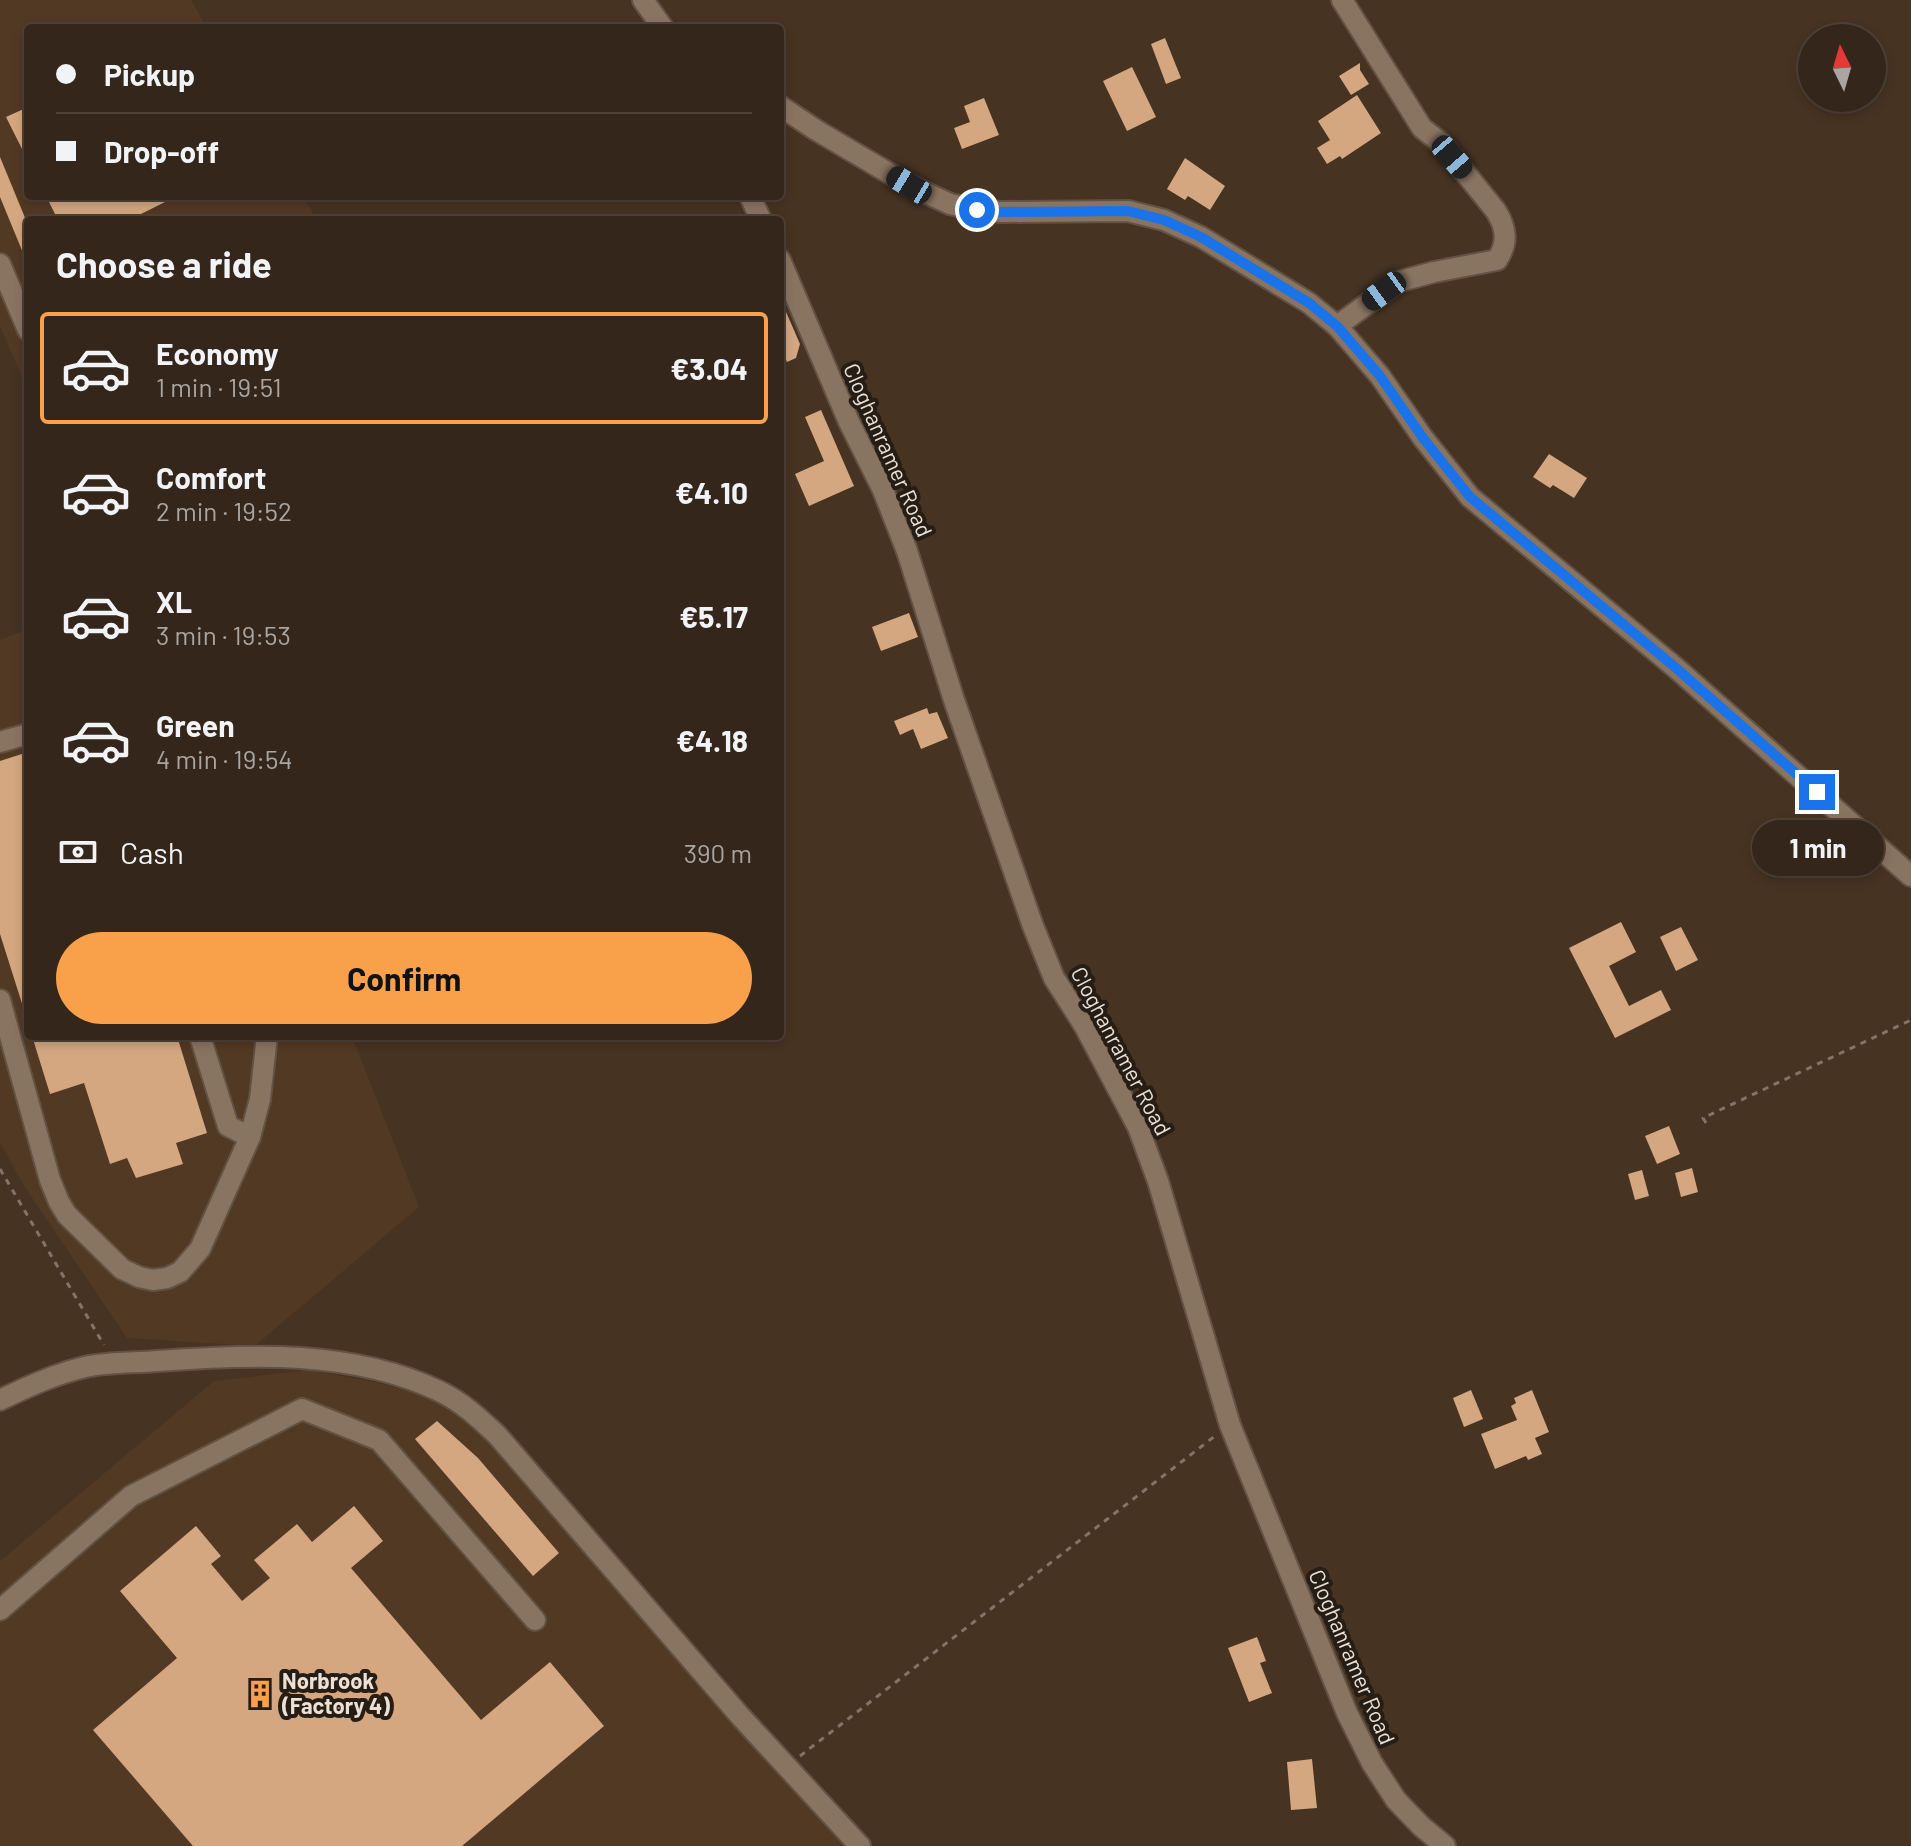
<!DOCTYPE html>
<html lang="en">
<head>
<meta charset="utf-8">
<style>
  body { margin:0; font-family:Barlow,sans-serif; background:#3c2e23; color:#f1f3f6; height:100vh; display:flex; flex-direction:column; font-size:30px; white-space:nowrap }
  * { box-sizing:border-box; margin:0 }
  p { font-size:26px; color:#a9a5a2 }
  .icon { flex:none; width:44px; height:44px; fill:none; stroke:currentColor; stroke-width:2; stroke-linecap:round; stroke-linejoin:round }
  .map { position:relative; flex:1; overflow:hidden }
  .details { position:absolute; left:24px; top:216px; width:760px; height:824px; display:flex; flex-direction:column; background:#34261a; border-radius:8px; box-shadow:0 4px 12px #0003,0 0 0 2px #4e4339 }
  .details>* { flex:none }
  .hud { position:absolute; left:24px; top:24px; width:760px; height:176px; border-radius:8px; box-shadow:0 4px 12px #0003,0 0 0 2px #4e4339; display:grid; align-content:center; height:176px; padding:0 32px; background:#34261a }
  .needle { width:52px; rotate:355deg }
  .buttons { position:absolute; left:1798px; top:24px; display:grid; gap:16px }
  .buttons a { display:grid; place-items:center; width:88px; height:88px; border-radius:50%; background:#34261a; box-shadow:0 4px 12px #0003,0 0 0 2px #4e4339; font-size:40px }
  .end { position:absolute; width:36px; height:36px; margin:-18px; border:10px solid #1a73e8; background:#fff; box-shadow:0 0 0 4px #fff }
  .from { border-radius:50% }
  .bubble { position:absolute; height:56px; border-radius:28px; background:#34261a; box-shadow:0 4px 12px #0003,0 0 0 2px #4e4339; font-size:26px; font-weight:700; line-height:56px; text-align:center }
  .car { position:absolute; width:24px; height:48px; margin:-24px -12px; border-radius:10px; box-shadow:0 0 6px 2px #0007; background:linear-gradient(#222 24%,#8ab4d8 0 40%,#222 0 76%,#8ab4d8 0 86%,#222 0) }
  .hud b { display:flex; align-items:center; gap:28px; height:76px; font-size:30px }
  .hud b+b { border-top:2px solid #4e4339 }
  .hud i { width:20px; height:20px; background:#f1f3f6 }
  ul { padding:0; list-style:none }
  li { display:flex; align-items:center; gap:24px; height:112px; margin:0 16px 12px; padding:0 16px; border:4px solid transparent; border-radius:8px }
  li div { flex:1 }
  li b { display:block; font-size:30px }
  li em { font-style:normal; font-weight:700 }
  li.current { border-color:#f8a14a }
  li>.icon { width:72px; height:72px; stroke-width:1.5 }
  h2 { padding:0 32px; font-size:36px; line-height:96px }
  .pay { display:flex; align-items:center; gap:20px; height:88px; padding:0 32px; font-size:30px }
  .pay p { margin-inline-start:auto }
  .cta { display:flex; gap:16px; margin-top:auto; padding:16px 32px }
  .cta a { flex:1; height:92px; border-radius:48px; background:#f8a14a; color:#111; font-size:32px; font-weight:700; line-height:92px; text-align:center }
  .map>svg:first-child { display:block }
</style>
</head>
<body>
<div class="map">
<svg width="1911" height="1846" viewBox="0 0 1911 1846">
  <rect width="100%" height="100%" fill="#463322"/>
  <g fill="#523923">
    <path d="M0,0H191L207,28H28V196H303L317,220H28V391L0,326Z"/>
    <path d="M28,629V1036H352L419,1207L257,1344L239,1345L127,1338L24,1186L0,1142V640Z"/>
    <path d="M309,1370L374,1382L435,1398L470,1418L844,1846H0V1561L214,1381Z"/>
  </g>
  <g fill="#d4a780">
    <path d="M1165,38L1181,78L1166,84L1151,44Z"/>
    <path d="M1360,63V70L1369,84L1351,95L1339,76Z"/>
    <path d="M1132,67L1156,117L1127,131L1103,81Z"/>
    <path d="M1357,95L1381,133L1342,159L1340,156L1327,164L1317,148L1330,140L1318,121Z"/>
    <path d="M984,98L999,135L962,149L954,128L970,122L964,106Z"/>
    <path d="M28,107V161L6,117Z"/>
    <path d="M0,157L28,225V265L0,197Z"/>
    <path d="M1185,158L1225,186L1210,210L1188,196L1185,200L1167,189Z"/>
    <path d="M46,196H177L129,220H58Z"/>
    <path d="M780,298L800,344L796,358L787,362L780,346Z"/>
    <path d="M821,410L854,486L809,506L795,474L824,461L805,417Z"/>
    <path d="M1549,454L1587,478L1574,498L1553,485L1550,488L1533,477Z"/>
    <path d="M909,613L918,637L881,651L872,627Z"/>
    <path d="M927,708L929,714L937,712L948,738L921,749L913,729L900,735L894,721Z"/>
    <path d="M28,752V1012L25,1013L0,934V761Z"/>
    <path d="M1621,922L1636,952L1609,966L1629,1006L1661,990L1671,1010L1615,1038L1569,948Z"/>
    <path d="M1681,927L1698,960L1676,971L1660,937Z"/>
    <path d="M32,1036H177L207,1133L176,1143L183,1164L136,1178L127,1158L110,1164L84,1083L50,1094Z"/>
    <path d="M1669,1126L1680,1154L1657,1164L1645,1136Z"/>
    <path d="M1692,1168L1698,1192L1681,1197L1675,1173Z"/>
    <path d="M1642,1170L1649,1196L1635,1200L1628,1174Z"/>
    <path d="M1471,1390L1483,1419L1464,1427L1453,1398Z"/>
    <path d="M1532,1390L1549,1432L1535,1438L1542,1454L1528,1460L1526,1456L1495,1469L1481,1434L1517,1420L1511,1406L1516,1403L1514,1398Z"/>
    <path d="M437,1421L478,1458L559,1553L533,1576L415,1439Z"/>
    <path d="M354,1506L383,1541L351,1568L481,1720L550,1662L604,1726L462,1846H193L93,1730L177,1658L120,1591L196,1526L221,1556L211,1564L242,1601L270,1578L254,1560L297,1524L312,1542Z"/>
    <path d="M1257,1637L1266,1661L1260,1663L1272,1693L1249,1702L1228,1648Z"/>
    <path d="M1312,1759L1317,1808L1291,1810L1287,1762Z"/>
  </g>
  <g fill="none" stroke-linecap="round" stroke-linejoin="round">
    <defs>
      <g id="minor">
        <path d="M643,0L663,28"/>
        <path d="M780,106L816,130L909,185L950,204L977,210L1002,212L1128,211L1164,220L1201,237L1309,303L1337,326L1380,376L1423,438L1470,497L1676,668L1911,876"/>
        <path d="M750,196L761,220"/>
        <path d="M780,260L849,422L883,490L907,551L954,700L1033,926L1054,978L1084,1025L1138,1127L1158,1181L1230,1425L1347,1713L1372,1763L1396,1800L1421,1826L1445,1846"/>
        <path d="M0,264L28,330"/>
        <path d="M1337,326L1397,282L1434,272L1497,260C1508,243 1507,229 1496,211L1441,143L1422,128L1342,0"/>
        <path d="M0,742L28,734"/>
        <path d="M0,1000L50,1180L59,1202L67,1215L122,1269L139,1277L153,1280L167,1278L180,1272L200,1249L250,1137L260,1099L267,1036"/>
        <path d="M200,1036L228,1126L250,1137"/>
        <path d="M0,1400C27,1387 55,1374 85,1367C108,1362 134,1363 158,1361C250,1354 353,1350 439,1391C462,1402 479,1418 497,1435L741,1717L860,1846"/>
        <path d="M0,1610L131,1496L302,1409L379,1440L535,1620"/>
      </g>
    </defs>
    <use href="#minor" stroke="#625243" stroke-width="24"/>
    <g stroke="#847465" stroke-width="3" stroke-dasharray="6 6" stroke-linecap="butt">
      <path d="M1706,1123L1703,1118L1911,1020"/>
      <path d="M0,1169L104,1345"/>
      <path d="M800,1756L1215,1436"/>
    </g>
    <use href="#minor" stroke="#897461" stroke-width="20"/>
  </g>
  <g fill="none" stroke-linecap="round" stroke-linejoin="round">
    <path stroke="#1a73e8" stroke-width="10" d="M977,210L1002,212L1128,211L1164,220L1201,237L1309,303L1337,326L1380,376L1423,438L1470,497L1676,668L1817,792"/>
  </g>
  <defs>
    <symbol id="building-bare" viewBox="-9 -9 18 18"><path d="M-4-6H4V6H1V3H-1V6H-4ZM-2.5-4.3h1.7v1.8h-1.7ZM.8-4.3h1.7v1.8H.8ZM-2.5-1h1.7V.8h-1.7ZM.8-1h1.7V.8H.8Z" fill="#f8a14a" stroke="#261d15" stroke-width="2.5" paint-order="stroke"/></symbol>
  </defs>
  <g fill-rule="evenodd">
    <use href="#building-bare" x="240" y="1674" width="40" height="40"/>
  </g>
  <g text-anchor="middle" stroke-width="8" stroke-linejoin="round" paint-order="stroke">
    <g font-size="22" fill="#ede1d6" stroke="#261d15">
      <text transform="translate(888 450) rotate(66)" y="8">Cloghanramer Road</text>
      <text transform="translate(1121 1051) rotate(62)" y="8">Cloghanramer Road</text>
      <text transform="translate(1352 1657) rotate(67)" y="8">Cloghanramer Road</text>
    </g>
    <g font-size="22" font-weight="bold" fill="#ede1d6" stroke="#261d15" text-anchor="start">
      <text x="282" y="1689">Norbrook<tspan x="282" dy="25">(Factory 4)</tspan></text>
    </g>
  </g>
</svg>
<div class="buttons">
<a><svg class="needle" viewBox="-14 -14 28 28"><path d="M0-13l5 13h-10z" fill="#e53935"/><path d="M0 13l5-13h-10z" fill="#a9a5a2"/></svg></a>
</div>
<i class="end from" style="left:977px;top:210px"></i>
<i class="end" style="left:1817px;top:792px"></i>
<div class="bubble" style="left:1752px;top:820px;width:132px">1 min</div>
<i class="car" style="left:1452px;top:157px;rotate:139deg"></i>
<i class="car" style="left:909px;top:185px;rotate:301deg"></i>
<i class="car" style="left:1384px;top:291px;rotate:234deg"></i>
<div class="hud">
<b><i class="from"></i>Pickup</b>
<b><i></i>Drop-off</b>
</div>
<section class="details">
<h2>Choose a ride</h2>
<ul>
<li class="current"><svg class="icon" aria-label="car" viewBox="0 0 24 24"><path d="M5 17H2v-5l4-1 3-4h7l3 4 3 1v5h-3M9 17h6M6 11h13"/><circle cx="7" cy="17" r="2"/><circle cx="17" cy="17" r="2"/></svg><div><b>Economy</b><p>1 min · 19:51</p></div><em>€3.04</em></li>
<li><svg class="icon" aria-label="car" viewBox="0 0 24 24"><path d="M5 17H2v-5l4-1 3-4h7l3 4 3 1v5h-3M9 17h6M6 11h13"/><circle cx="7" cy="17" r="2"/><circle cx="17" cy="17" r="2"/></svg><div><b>Comfort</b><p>2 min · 19:52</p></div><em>€4.10</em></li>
<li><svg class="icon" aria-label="car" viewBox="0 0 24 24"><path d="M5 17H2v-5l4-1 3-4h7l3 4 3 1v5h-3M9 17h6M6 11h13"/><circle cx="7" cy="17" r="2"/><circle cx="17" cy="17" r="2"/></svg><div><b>XL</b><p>3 min · 19:53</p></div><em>€5.17</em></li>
<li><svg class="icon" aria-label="car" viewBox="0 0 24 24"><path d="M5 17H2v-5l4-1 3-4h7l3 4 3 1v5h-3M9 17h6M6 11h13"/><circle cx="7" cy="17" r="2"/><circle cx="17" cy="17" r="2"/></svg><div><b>Green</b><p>4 min · 19:54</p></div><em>€4.18</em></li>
</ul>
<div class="pay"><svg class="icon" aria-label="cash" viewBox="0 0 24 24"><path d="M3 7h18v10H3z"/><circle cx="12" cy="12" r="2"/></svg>Cash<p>390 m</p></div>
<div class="cta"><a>Confirm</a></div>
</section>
</div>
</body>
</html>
